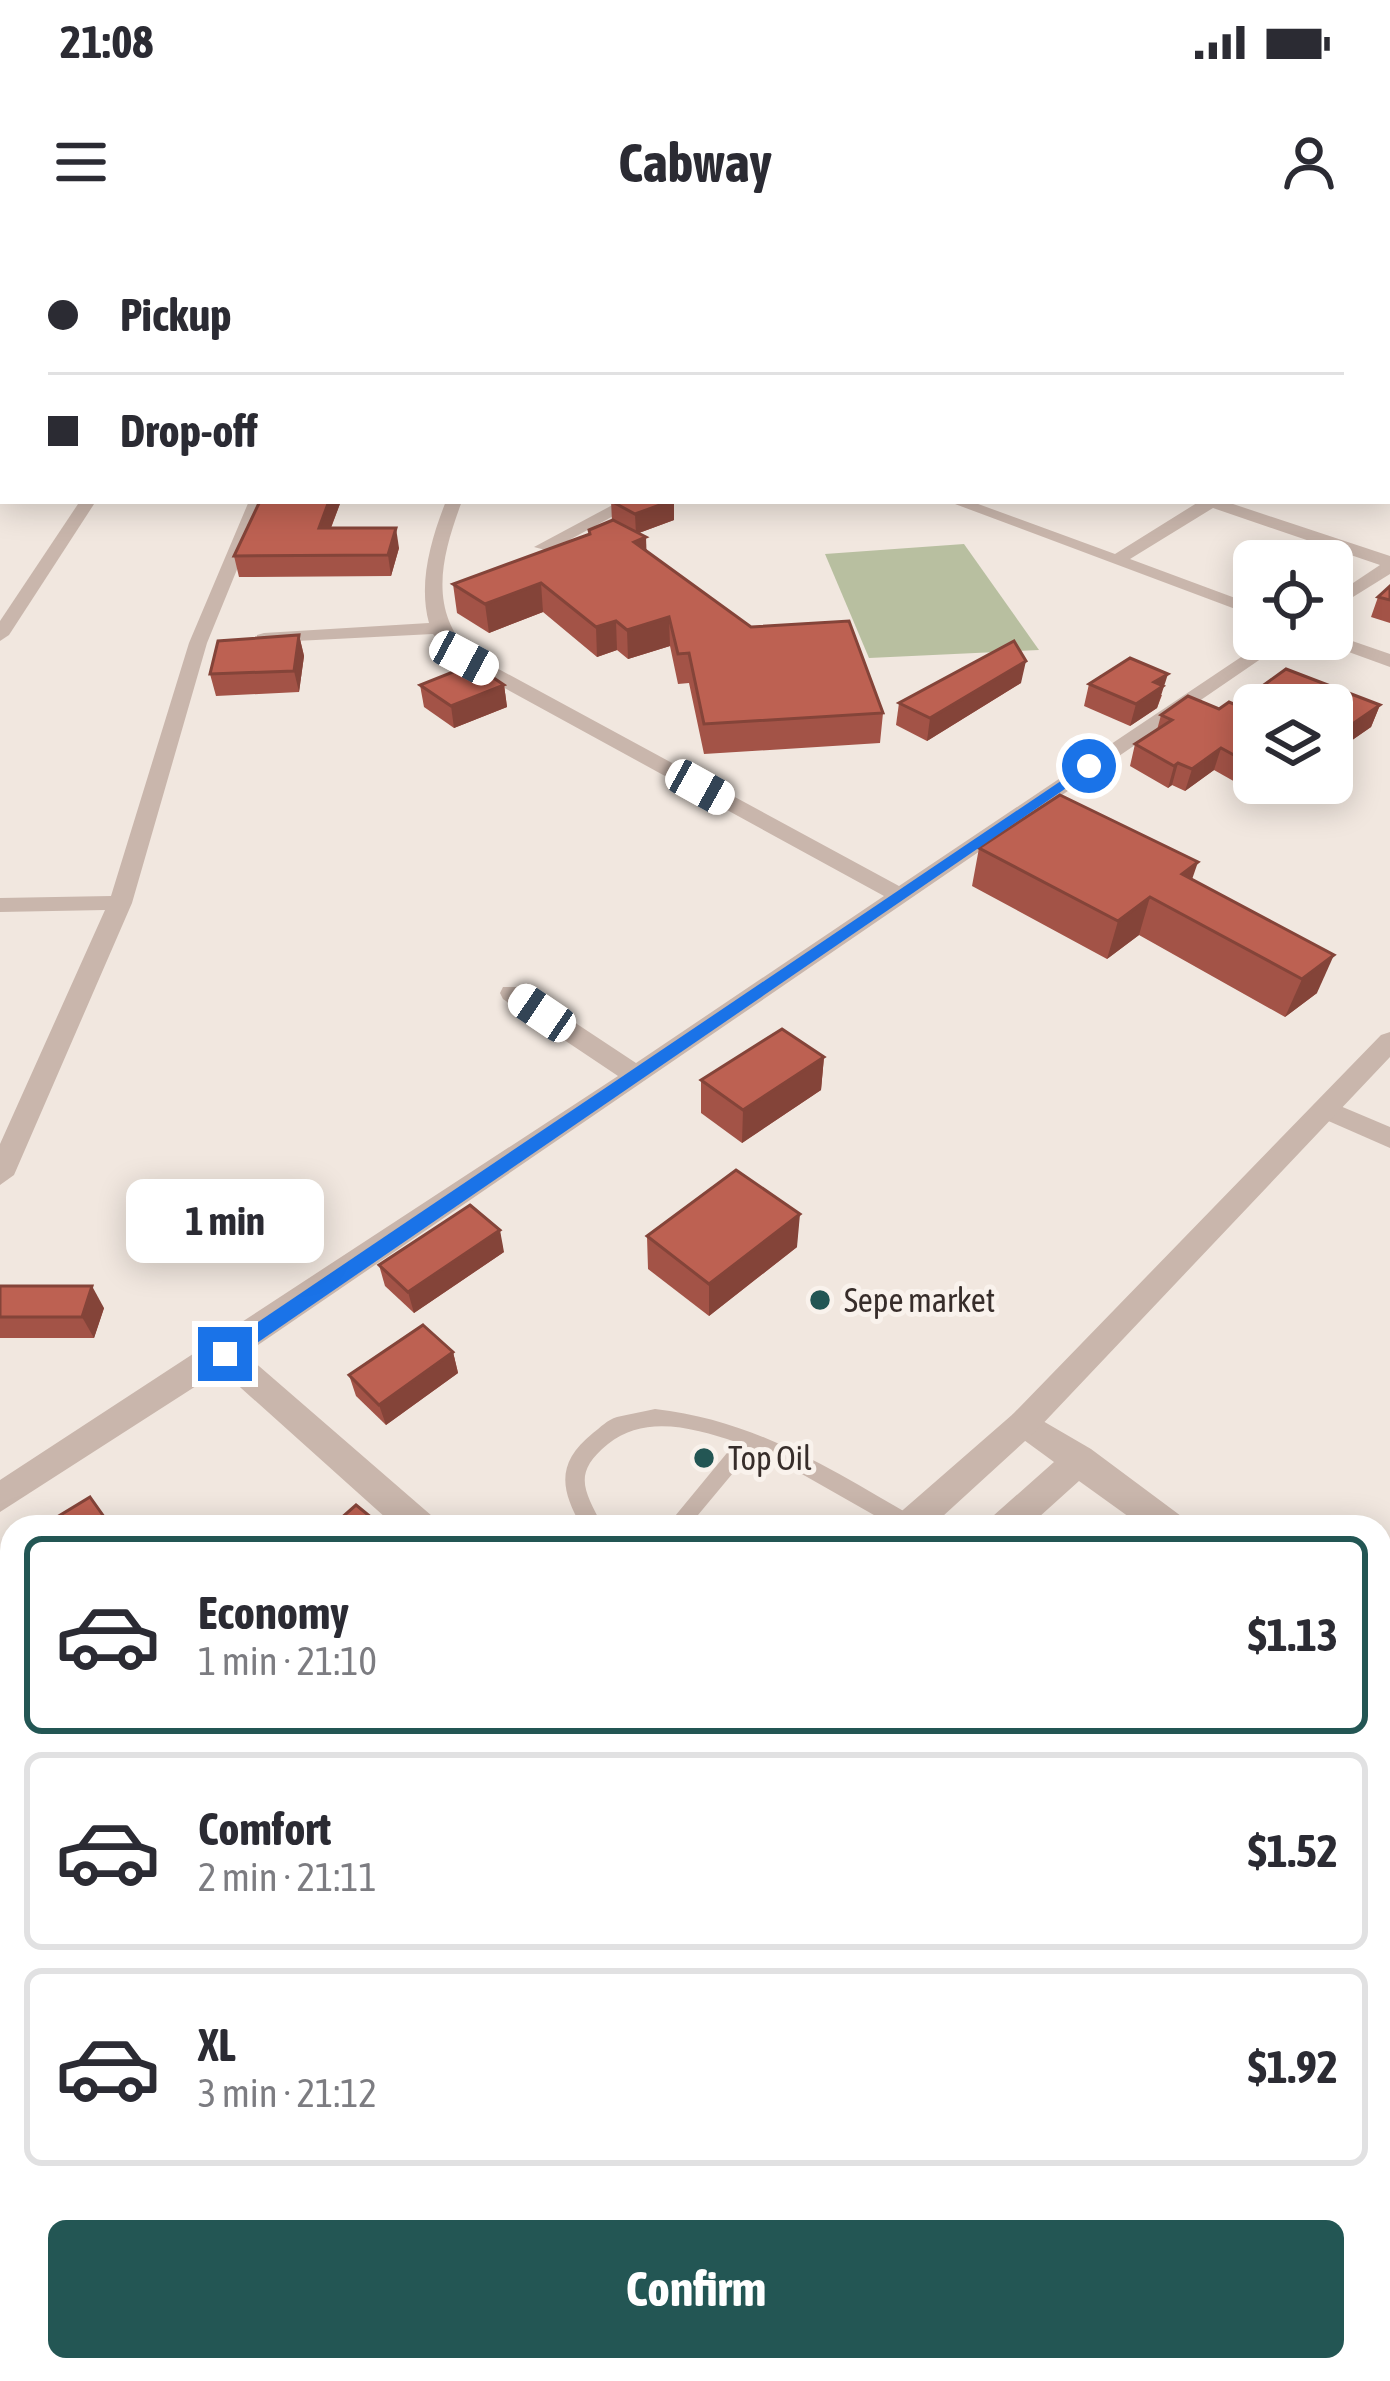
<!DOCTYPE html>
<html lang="en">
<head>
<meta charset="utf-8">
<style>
  body { margin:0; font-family:"Asap Condensed",sans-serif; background:#f7f7f7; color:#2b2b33; height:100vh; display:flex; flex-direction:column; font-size:45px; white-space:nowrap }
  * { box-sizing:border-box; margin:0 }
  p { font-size:39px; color:#7c7c81 }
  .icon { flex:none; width:66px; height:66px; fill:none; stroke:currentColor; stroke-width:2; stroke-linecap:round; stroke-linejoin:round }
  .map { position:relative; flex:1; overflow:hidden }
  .side { position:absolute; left:0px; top:1275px; width:1392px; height:867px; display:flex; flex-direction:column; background:#fff; border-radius:36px 36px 0 0; box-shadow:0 6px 30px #0003 }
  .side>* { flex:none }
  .banner { position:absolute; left:0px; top:0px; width:1392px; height:264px; box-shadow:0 6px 30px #0003; display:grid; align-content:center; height:264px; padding:0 48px; background:#fff }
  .controls { position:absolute; left:1233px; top:300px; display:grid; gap:24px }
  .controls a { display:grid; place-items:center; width:120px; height:120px; border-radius:18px; background:#fff; box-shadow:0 6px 30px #0003; font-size:60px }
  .end { position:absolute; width:54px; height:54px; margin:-27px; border:15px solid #1a73e8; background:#fff; box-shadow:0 0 0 6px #fff }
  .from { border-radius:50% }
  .bubble { position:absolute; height:84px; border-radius:18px; background:#fff; box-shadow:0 6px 30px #0003; font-size:39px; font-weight:700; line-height:84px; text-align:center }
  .car { position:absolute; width:36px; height:72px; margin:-36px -18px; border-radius:15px; box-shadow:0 0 9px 3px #0007; background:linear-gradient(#fff 24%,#345 0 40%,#fff 0 76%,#345 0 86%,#fff 0) }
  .banner b { display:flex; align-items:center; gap:42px; height:114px; font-size:45px }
  .banner b+b { border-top:3px solid #e1e1e2 }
  .banner i { width:30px; height:30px; background:#2b2b33 }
  ul { padding:21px 0 0; list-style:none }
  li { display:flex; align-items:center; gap:36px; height:198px; margin:0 24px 18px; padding:0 24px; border:6px solid #e1e1e2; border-radius:18px }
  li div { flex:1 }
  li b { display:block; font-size:45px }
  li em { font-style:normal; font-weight:700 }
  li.on { border-color:#235654 }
  li>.icon { width:108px; height:108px; stroke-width:1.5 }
  .button { display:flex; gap:24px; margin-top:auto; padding:24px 48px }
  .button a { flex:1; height:138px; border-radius:18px; background:#235654; color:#fff; font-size:48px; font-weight:700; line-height:138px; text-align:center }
  .status { display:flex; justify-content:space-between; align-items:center; height:84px; padding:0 60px; background:#fff; direction:ltr }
  .status svg { height:33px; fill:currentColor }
  header { display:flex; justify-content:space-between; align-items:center; height:156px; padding:0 48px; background:#fff; font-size:54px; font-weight:700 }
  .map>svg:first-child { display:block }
</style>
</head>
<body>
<div class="status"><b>21:08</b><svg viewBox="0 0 49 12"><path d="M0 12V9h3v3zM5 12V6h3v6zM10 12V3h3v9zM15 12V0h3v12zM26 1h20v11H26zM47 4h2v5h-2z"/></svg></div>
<header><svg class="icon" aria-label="menu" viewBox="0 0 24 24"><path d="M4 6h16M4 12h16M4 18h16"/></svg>Cabway<svg class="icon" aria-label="person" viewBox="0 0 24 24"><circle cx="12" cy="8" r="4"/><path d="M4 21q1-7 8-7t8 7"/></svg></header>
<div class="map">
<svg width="1390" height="2141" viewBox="0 0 1390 2141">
  <rect width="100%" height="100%" fill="#f1e7df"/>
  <path fill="#b8bfa0" d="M964,304L1039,410L869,418L825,314Z"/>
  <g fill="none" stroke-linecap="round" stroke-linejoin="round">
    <path fill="#c9b6ac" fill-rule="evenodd" d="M655,1169C758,1181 830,1229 917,1279L920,1285L895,1287L786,1225L753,1209L688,1287H666L736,1202C694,1188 645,1174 608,1204C571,1234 585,1251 603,1287H582C560,1249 556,1223 593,1193C601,1187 607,1180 617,1177C629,1174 643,1172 655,1169Z"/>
    <g fill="#c9b6ac" fill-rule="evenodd">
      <path d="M114,0H127L112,3Z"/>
      <path d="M400,0H412L398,3Z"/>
      <path d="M545,0H557L558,3H546Z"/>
      <path d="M697,0H709L710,3H698Z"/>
      <path d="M830,0H842L844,3H832Z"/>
      <path d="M1314,0H1334L1337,3H1317Z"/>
      <rect x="0" y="66" width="3" height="8"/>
      <path d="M3,120V130L0,131V121Z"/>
      <path d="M1390,158V167H1389V158Z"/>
      <rect x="0" y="226" width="3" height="10"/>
      <path d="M80,261H96L9,395L0,401V381Z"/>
      <path d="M249,261H265L207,403L132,663L14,935L0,945V904L105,670L0,672V658L111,656L189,403Z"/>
      <path d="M446,261H462C442,315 427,369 471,414L899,646L1268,399H1290L245,1114L432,1276L437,1287H396L221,1130L0,1272V1240L618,836L503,759L500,753L503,747H521L636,823L884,656L457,422L433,394L257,403V395L264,393L429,383C418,343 431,299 446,261Z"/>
      <path d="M620,261H641L549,311L534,307Z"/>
      <path d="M947,261H970L1115,314L1200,261H1224L1390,316V334L1332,370V357L1380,325L1213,268L1130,319L1254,365V376Z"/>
      <path d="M1332,394L1390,414V427L1324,403L1322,399H1332Z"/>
      <path d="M1326,860L1390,887V908L1317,876L1313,869Z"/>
      <path d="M1024,1170L1091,1209L1181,1276L1186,1287H1143L1079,1241L1028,1287H988L993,1276L1054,1222L1013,1192L1008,1183L1013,1174Z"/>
      <path d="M0,1428L12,1432V1477L0,1472Z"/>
      <path d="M1380,1429L1390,1433V1470L1380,1466Z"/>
      <path d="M39,2130H90L85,2141H34Z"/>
      <path d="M1194,2130H1244L1239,2141H1189Z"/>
    </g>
    <g fill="#c9b6ac" fill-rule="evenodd">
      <path d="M1390,792V817L1035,1192L931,1287H891L896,1276L1013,1174L1381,795Z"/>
      <path d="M438,2130H486L484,2141H436Z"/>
    </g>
  </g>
  <g fill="#a35347">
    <path d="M714,0H783L786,3H714Z"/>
    <path d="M260,261H341L331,288L399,308L391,336L239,337L234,316Z"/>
    <path d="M611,261L674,280L639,293L647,311L751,387L883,473L880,503L704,514L689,443L678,444L670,406L628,419L617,410L597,417L543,372L489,393L457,373L453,344L589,294L612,281Z"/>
    <path d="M1390,346V383L1371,377L1378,357Z"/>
    <path d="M299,395L304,416L299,452L216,456L210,434Z"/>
    <path d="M1286,429L1380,465L1371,487L1332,514V465H1254V543H1267L1253,552L1214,530L1185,551L1172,545L1168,548L1130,526L1135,504L1157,490L1161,475L1188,456L1219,469L1229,462L1236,465Z"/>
    <path d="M1021,443L927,501L896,485L899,463Z"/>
    <path d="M1089,444L1162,455L1157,468L1130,486L1084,466Z"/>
    <path d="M420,445H504L507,467L454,488L424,467Z"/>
    <path d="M979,608L1192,639L1317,753L1285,777L1139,695L1107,719L972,646Z"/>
    <path d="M824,817L821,850L742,903L701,873V840Z"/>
    <path d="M647,996L797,1007L709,1076L648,1029Z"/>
    <path d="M504,1012L414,1073L385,1046L379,1025Z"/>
    <path d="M0,1046L104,1068L94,1098H0Z"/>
    <path d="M453,1112L458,1133L386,1185L356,1156L349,1135Z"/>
  </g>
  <g fill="#844439">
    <path d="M0,0H18L16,3H3V17L0,20Z"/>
    <path d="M329,261H341L323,308L319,288Z"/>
    <path d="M671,261H674V280L636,294L635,274Z"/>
    <path d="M396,288L399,308L391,336L388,315Z"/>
    <path d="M646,297L647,325L634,302Z"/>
    <path d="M541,343L543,372L489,393L485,364Z"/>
    <path d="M669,377L670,406L628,419L627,390Z"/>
    <path d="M616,381L617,410L597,417L596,387Z"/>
    <path d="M299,395L304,416L299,452L294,431Z"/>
    <path d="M1026,421L1021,443L927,501L930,478Z"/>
    <path d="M1168,434L1157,468L1130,486L1136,464L1154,442Z"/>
    <path d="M504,445L507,467L454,488L451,466Z"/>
    <path d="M1380,465L1371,487L1332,514V504L1335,496Z"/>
    <path d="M1221,508L1214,530L1185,551L1192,529Z"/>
    <path d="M1178,523L1172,545L1168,548L1174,526Z"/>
    <path d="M1256,543H1267L1253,552Z"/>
    <path d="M1198,622L1185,660L1182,634Z"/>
    <path d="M1150,657L1139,695L1107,719L1118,681Z"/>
    <path d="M1334,715L1317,753L1285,777L1302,739Z"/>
    <path d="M824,817L821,850L742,903L743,870Z"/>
    <path d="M800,974L797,1007L709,1076V1044Z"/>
    <path d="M500,990L504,1012L414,1073L408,1052Z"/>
    <path d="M92,1046L104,1068L94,1098L82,1077Z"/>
    <path d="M453,1112L458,1133L386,1185L379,1165Z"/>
  </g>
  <g fill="#bd6152" stroke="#844439" stroke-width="3">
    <path d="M135,0H375L373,3H133Z"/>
    <path d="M431,0H483L482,3H430Z"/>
    <path d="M622,0H698V3H612L611,1Z"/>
    <path d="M745,0H783L786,3H747Z"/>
    <path d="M1073,0H1289L1300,3H1062Z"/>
    <path d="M1389,1L1390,113H1389V3H1383Z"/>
    <path d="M260,261H329L319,288H396L388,315L234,316Z"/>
    <path d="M611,261H671L635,274Z"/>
    <path d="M613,280L646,297L634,302L751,387L849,381L883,473L704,484L689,413L678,414L669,377L627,390L616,381L596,387L541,343L485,364L453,344L590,294L589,290Z"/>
    <path d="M1390,346V360L1378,357Z"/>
    <path d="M299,395L294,431L210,434L218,401Z"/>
    <path d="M1014,401L1026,421L930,478L899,463Z"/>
    <path d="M1130,418L1168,434L1154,442L1163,446L1136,464L1089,444Z"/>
    <path d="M473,424L504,445L451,466L420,445Z"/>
    <path d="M1286,429L1380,465L1335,496L1332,494V465H1254V526L1221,508L1192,529L1178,523L1174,526L1135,504L1172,480L1161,475L1188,456L1219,469L1229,462L1236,465Z"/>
    <path d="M1060,555L1198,622L1182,634L1334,715L1302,739L1150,657L1118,681L979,608Z"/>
    <path d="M782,789L824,817L743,870L701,840Z"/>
    <path d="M736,930L800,974L709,1044L647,996Z"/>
    <path d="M470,965L500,990L408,1052L379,1025Z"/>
    <path d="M0,1046H92L82,1077H0Z"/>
    <path d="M423,1085L453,1112L379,1165L349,1135Z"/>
    <path d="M90,1257L107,1281L98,1287H53L49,1282Z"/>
    <path d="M356,1265L383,1287H331Z"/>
    <path d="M12,1396V1435L0,1421V1405Z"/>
  </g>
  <path fill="#1a73e8" d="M1089,522L1094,529L232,1120H218V1109Z"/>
  <g fill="#235654" stroke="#f9f2ec" stroke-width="4.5">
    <circle cx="820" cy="1060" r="12"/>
    <circle cx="704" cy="1218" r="12"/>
  </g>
  <g text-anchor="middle" stroke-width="10" stroke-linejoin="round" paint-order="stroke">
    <g font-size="33" fill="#372d2a" stroke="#f9f2ec" text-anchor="start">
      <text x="844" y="1072">Sepe market</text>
      <text x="728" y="1230">Top Oil</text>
    </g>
  </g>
</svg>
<div class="controls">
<a><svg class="icon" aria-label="locate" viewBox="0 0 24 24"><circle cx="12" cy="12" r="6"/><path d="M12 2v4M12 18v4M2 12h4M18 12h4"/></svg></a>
<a><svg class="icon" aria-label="layers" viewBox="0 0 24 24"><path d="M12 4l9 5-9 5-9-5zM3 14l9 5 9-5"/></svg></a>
</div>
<i class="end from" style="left:1089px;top:526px"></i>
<i class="end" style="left:225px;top:1114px"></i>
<div class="bubble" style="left:126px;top:939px;width:198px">1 min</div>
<i class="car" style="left:464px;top:418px;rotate:118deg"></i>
<i class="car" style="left:700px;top:547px;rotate:119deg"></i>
<i class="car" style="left:542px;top:773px;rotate:304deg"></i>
<div class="banner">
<b><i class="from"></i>Pickup</b>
<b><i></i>Drop-off</b>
</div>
<section class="side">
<ul>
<li class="on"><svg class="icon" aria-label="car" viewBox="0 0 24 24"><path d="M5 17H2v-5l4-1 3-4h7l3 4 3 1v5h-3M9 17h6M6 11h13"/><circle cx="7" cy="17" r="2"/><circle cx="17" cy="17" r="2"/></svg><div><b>Economy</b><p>1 min · 21:10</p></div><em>$1.13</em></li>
<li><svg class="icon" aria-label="car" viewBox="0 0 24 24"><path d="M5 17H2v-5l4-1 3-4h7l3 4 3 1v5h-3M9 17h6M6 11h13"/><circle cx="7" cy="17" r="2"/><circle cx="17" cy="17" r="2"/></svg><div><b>Comfort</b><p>2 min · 21:11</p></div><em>$1.52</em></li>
<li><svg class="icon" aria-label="car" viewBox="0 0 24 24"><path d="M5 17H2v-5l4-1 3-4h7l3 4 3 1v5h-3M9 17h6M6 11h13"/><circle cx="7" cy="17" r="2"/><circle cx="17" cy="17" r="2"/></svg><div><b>XL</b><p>3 min · 21:12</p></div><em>$1.92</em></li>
</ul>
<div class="button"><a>Confirm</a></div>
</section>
</div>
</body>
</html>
